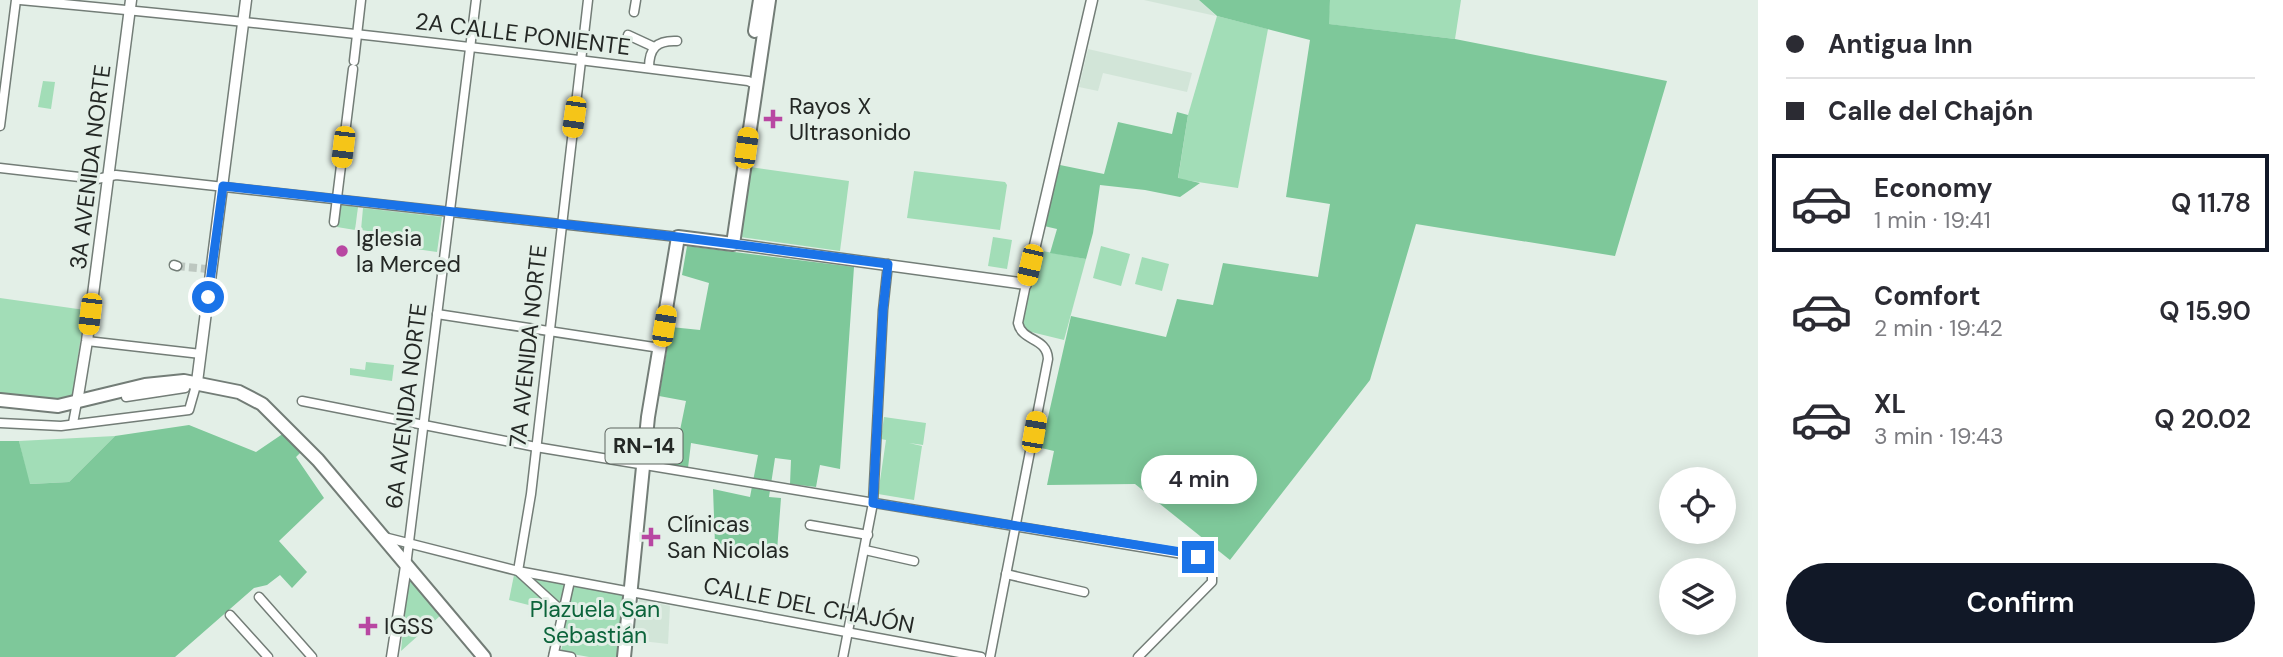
<!DOCTYPE html>
<html lang="en">
<head>
<meta charset="utf-8">
<style>
  body { margin:0; font-family:"DM Sans",sans-serif; background:#f2f2f3; color:#2b2b33; height:100vh; display:flex; flex-direction:column; font-size:26px; white-space:nowrap }
  * { box-sizing:border-box; margin:0 }
  p { font-size:23px; color:#7c7c81 }
  .icon { flex:none; width:38px; height:38px; fill:none; stroke:currentColor; stroke-width:2; stroke-linecap:round; stroke-linejoin:round }
  .map { position:relative; flex:1; overflow:hidden }
  .sheet { display:flex; flex-direction:column; background:#fff; width:525px }
  .sheet>* { flex:none }
  .banner { display:grid; align-content:center; height:154px; padding:0 28px; background:#fff }
  .controls { position:absolute; left:1659px; top:467px; display:grid; gap:14px }
  .controls a { display:grid; place-items:center; width:77px; height:77px; border-radius:50%; background:#fff; box-shadow:0 4px 18px #0003; font-size:35px }
  .end { position:absolute; width:32px; height:32px; margin:-16px; border:9px solid #1a73e8; background:#fff; box-shadow:0 0 0 4px #fff }
  .from { border-radius:50% }
  .bubble { position:absolute; height:49px; border-radius:24px; background:#fff; box-shadow:0 4px 18px #0003; font-size:23px; font-weight:600; line-height:49px; text-align:center }
  .car { position:absolute; width:21px; height:42px; margin:-21px -10px; border-radius:9px; box-shadow:0 0 5px 2px #0007; background:linear-gradient(#f5c518 24%,#345 0 40%,#f5c518 0 76%,#345 0 86%,#f5c518 0) }
  .banner b { display:flex; align-items:center; gap:24px; height:66px; font-size:26px }
  .banner b+b { border-top:2px solid #e1e1e2 }
  .banner i { width:18px; height:18px; background:#2b2b33 }
  ul { padding:0; list-style:none }
  li { display:flex; align-items:center; gap:21px; height:98px; margin:0 14px 10px; padding:0 14px; border:4px solid transparent; border-radius:0px }
  li div { flex:1 }
  li b { display:block; font-size:26px }
  li em { font-style:normal; font-weight:600 }
  li.selected { border-color:#111827 }
  li>.icon { width:63px; height:63px; stroke-width:1.5 }
  .button { display:flex; gap:14px; margin-top:auto; padding:14px 28px }
  .button a { flex:1; height:80px; border-radius:42px; background:#111827; color:#fff; font-size:28px; font-weight:600; line-height:80px; text-align:center }
  main { display:flex; flex:1; min-height:0 }
  .map>svg:first-child { display:block }
</style>
</head>
<body>
<main>
<div class="map">
<svg width="1758" height="657" viewBox="0 0 1758 657">
  <rect width="100%" height="100%" fill="#e3efe7"/>
  <g fill="#d2e5d8">
    <path d="M1144,0H1199L1216,16Z"/>
    <path d="M1088,49L1192,73L1187,92L1103,73L1098,91L1079,87Z"/>
    <path d="M639,599L670,606L668,644L633,640Z"/>
  </g>
  <g fill="#a2ddb7">
    <path d="M1330,0H1461L1455,39L1328,24Z"/>
    <path d="M1217,16L1268,29L1238,188L1178,179L1188,115Z"/>
    <path d="M43,81L55,82L51,109L38,107Z"/>
    <path d="M750,167L849,181L840,251L740,237Z"/>
    <path d="M914,171L1005,182L1007,185L1000,230L907,218Z"/>
    <path d="M340,205L358,207L355,230L337,227Z"/>
    <path d="M363,208L442,217L437,252L395,246L396,235L361,230Z"/>
    <path d="M993,237L1012,240L1007,269L988,266Z"/>
    <path d="M1101,246L1130,254L1121,286L1093,278Z"/>
    <path d="M1037,250L1086,259L1064,340L1023,330L1020,324Z"/>
    <path d="M1142,257L1169,264L1162,291L1135,284Z"/>
    <path d="M0,298L85,310L72,396L57,399L0,393Z"/>
    <path d="M366,362L394,365L392,381L350,375V368L365,370Z"/>
    <path d="M884,417L926,423L923,445L909,443L922,446L914,500L878,494L886,440L881,439Z"/>
    <path d="M115,436L69,482L29,484L19,441Z"/>
    <path d="M515,570L560,613L509,600Z"/>
    <path d="M408,572L441,615L401,651Z"/>
    <path d="M524,574L567,584L562,608Z"/>
    <path d="M571,586L627,594L621,657H589L561,652Z"/>
  </g>
  <g fill="#7ec89a">
    <path d="M1199,0H1330L1329,24L1455,39L1667,81L1615,256L1416,224L1370,380L1230,560L1135,484L1047,485L1054,451L1041,448L1071,316L1166,337L1177,299L1213,305L1223,263L1318,277L1330,204L1286,197L1310,40L1217,16Z"/>
    <path d="M1177,112L1188,115L1178,178L1200,183L1180,197L1145,190L1100,185L1093,233L1086,259L1050,253L1057,229L1044,226L1060,165L1104,174L1118,122L1172,134Z"/>
    <path d="M687,246L854,267L840,469L820,465L816,487L790,484L791,460L775,458L769,497L781,498L777,551L715,544L713,489L750,497L758,455L691,443L688,468L655,463L660,438L678,440L686,401L659,396L671,327L700,330L709,283L682,275Z"/>
    <path d="M189,425L256,452L284,433L301,452L296,457L324,498L279,541L307,572L292,588L280,575L267,585L254,588L175,657H0V441H19L30,484L69,482L115,436Z"/>
  </g>
  <g fill="none" stroke-linecap="round" stroke-linejoin="round">
    <path stroke="#bdc7c0" stroke-width="8" stroke-dasharray="8 4" stroke-linecap="butt" d="M177,266L207,269"/>
    <defs>
      <g id="minor">
        <path d="M20,0C263,22 505,50 748,81L755,84"/>
        <path d="M634,12L636,0"/>
        <path d="M628,35L654,47"/>
        <path d="M354,61L361,0"/>
        <path d="M649,68C649,48 657,40 677,41"/>
        <path d="M0,126L16,0"/>
        <path d="M0,168L97,179L116,175L678,237"/>
        <path d="M334,222L353,69"/>
        <path d="M174,265L177,266"/>
        <path d="M437,314L660,348"/>
        <path d="M87,341L201,354"/>
        <path d="M126,397L185,388L184,381"/>
        <path d="M302,401L536,447L1195,556L1212,571V582L1138,657"/>
        <path d="M0,423L61,426L189,410L197,382"/>
        <path d="M73,423L77,402"/>
        <path d="M810,525L868,535"/>
        <path d="M384,537L518,571L981,657"/>
        <path d="M865,550L914,561"/>
        <path d="M406,566L476,0"/>
        <path d="M1006,574L1084,592"/>
        <path d="M259,597L312,657"/>
        <path d="M563,612L518,571L531,494L588,0"/>
        <path d="M230,615L268,657"/>
        <path d="M554,654L571,657"/>
        <path d="M553,657L570,581"/>
        <path d="M843,657L873,503L883,310L888,264"/>
        <path d="M990,657L1048,359C1047,337 1022,342 1018,323L1026,284"/>
      </g>
      <g id="tertiary">
        <path d="M733,244L1026,284L1092,0"/>
        <path d="M197,382L246,0"/>
        <path d="M77,402L87,341L131,0"/>
        <path d="M392,657L406,566"/>
      </g>
      <g id="primary">
        <path d="M755,31L760,0"/>
        <path d="M0,400L58,406L145,385L184,381L239,392L262,404L318,460L484,657"/>
        <path d="M624,657L648,417L678,237L733,244L769,0"/>
      </g>
    </defs>
    <use href="#minor" stroke="#737d77" stroke-width="11"/>
    <use href="#tertiary" stroke="#737d77" stroke-width="13"/>
    <use href="#primary" stroke="#737d77" stroke-width="16"/>
    <use href="#minor" stroke="#fff" stroke-width="8"/>
    <use href="#tertiary" stroke="#fff" stroke-width="10"/>
    <use href="#primary" stroke="#fff" stroke-width="12"/>
  </g>
  <g fill="none" stroke-linecap="round" stroke-linejoin="round">
    <path stroke="#1a73e8" stroke-width="9" d="M208,297L223,186L678,237L888,264L883,310L873,503L1187,553L1198,557"/>
  </g>
  <g fill="#b847a2" stroke="#e3efe7" stroke-width="2.5">
    <path d="M769.5 108.5h7v7h7v7h-7v7h-7v-7h-7v-7h7z"/>
    <circle cx="342" cy="251" r="7"/>
    <path d="M647.5 526.5h7v7h7v7h-7v7h-7v-7h-7v-7h7z"/>
    <path d="M364.5 615.5h7v7h7v7h-7v7h-7v-7h-7v-7h7z"/>
  </g>
  <g text-anchor="middle" stroke-width="6" stroke-linejoin="round" paint-order="stroke">
    <rect fill="#e3efe7" stroke="#5d645f" stroke-width="2" x="605.5" y="428.5" width="77" height="35" rx="5"/>
    <g font-size="21" font-weight="bold" fill="#242825">
      <text x="644" y="453">RN-14</text>
    </g>
    <g font-size="23" fill="#242825" stroke="#e3efe7">
      <text transform="translate(523 34) rotate(7)" y="8">2A CALLE PONIENTE</text>
      <text transform="translate(90 167) rotate(-83)" y="8">3A AVENIDA NORTE</text>
      <text transform="translate(528 346) rotate(-84)" y="8">7A AVENIDA NORTE</text>
      <text transform="translate(406 406) rotate(-83)" y="8">6A AVENIDA NORTE</text>
      <text transform="translate(809 605) rotate(11)" y="8">CALLE DEL CHAJÓN</text>
    </g>
    <g font-size="23" fill="#242825" stroke="#e3efe7" text-anchor="start">
      <text x="789" y="114">Rayos X<tspan x="789" dy="26">Ultrasonido</tspan></text>
      <text x="356" y="246">Iglesia<tspan x="356" dy="26">la Merced</tspan></text>
      <text x="667" y="532">Clínicas<tspan x="667" dy="26">San Nicolas</tspan></text>
      <text x="384" y="634">IGSS</text>
    </g>
    <g font-size="23" fill="#0c643b" stroke="#e3efe7">
      <text x="595" y="617">Plazuela San<tspan x="595" dy="26">Sebastián</tspan></text>
    </g>
  </g>
</svg>
<div class="controls">
<a><svg class="icon" aria-label="locate" viewBox="0 0 24 24"><circle cx="12" cy="12" r="6"/><path d="M12 2v4M12 18v4M2 12h4M18 12h4"/></svg></a>
<a><svg class="icon" aria-label="layers" viewBox="0 0 24 24"><path d="M12 4l9 5-9 5-9-5zM3 14l9 5 9-5"/></svg></a>
</div>
<i class="end from" style="left:208px;top:297px"></i>
<i class="end" style="left:1198px;top:557px"></i>
<div class="bubble" style="left:1141px;top:455px;width:116px">4 min</div>
<i class="car" style="left:574px;top:117px;rotate:188deg"></i>
<i class="car" style="left:343px;top:147px;rotate:187deg"></i>
<i class="car" style="left:746px;top:148px;rotate:8deg"></i>
<i class="car" style="left:1030px;top:265px;rotate:193deg"></i>
<i class="car" style="left:90px;top:314px;rotate:187deg"></i>
<i class="car" style="left:664px;top:326px;rotate:9deg"></i>
<i class="car" style="left:1034px;top:432px;rotate:10deg"></i>
</div>
<section class="sheet">
<div class="banner">
<b><i class="from"></i>Antigua Inn</b>
<b><i></i>Calle del Chajón</b>
</div>
<ul>
<li class="selected"><svg class="icon" aria-label="car" viewBox="0 0 24 24"><path d="M5 17H2v-5l4-1 3-4h7l3 4 3 1v5h-3M9 17h6M6 11h13"/><circle cx="7" cy="17" r="2"/><circle cx="17" cy="17" r="2"/></svg><div><b>Economy</b><p>1 min · 19:41</p></div><em>Q 11.78</em></li>
<li><svg class="icon" aria-label="car" viewBox="0 0 24 24"><path d="M5 17H2v-5l4-1 3-4h7l3 4 3 1v5h-3M9 17h6M6 11h13"/><circle cx="7" cy="17" r="2"/><circle cx="17" cy="17" r="2"/></svg><div><b>Comfort</b><p>2 min · 19:42</p></div><em>Q 15.90</em></li>
<li><svg class="icon" aria-label="car" viewBox="0 0 24 24"><path d="M5 17H2v-5l4-1 3-4h7l3 4 3 1v5h-3M9 17h6M6 11h13"/><circle cx="7" cy="17" r="2"/><circle cx="17" cy="17" r="2"/></svg><div><b>XL</b><p>3 min · 19:43</p></div><em>Q 20.02</em></li>
</ul>
<div class="button"><a>Confirm</a></div>
</section>
</main>
</body>
</html>
